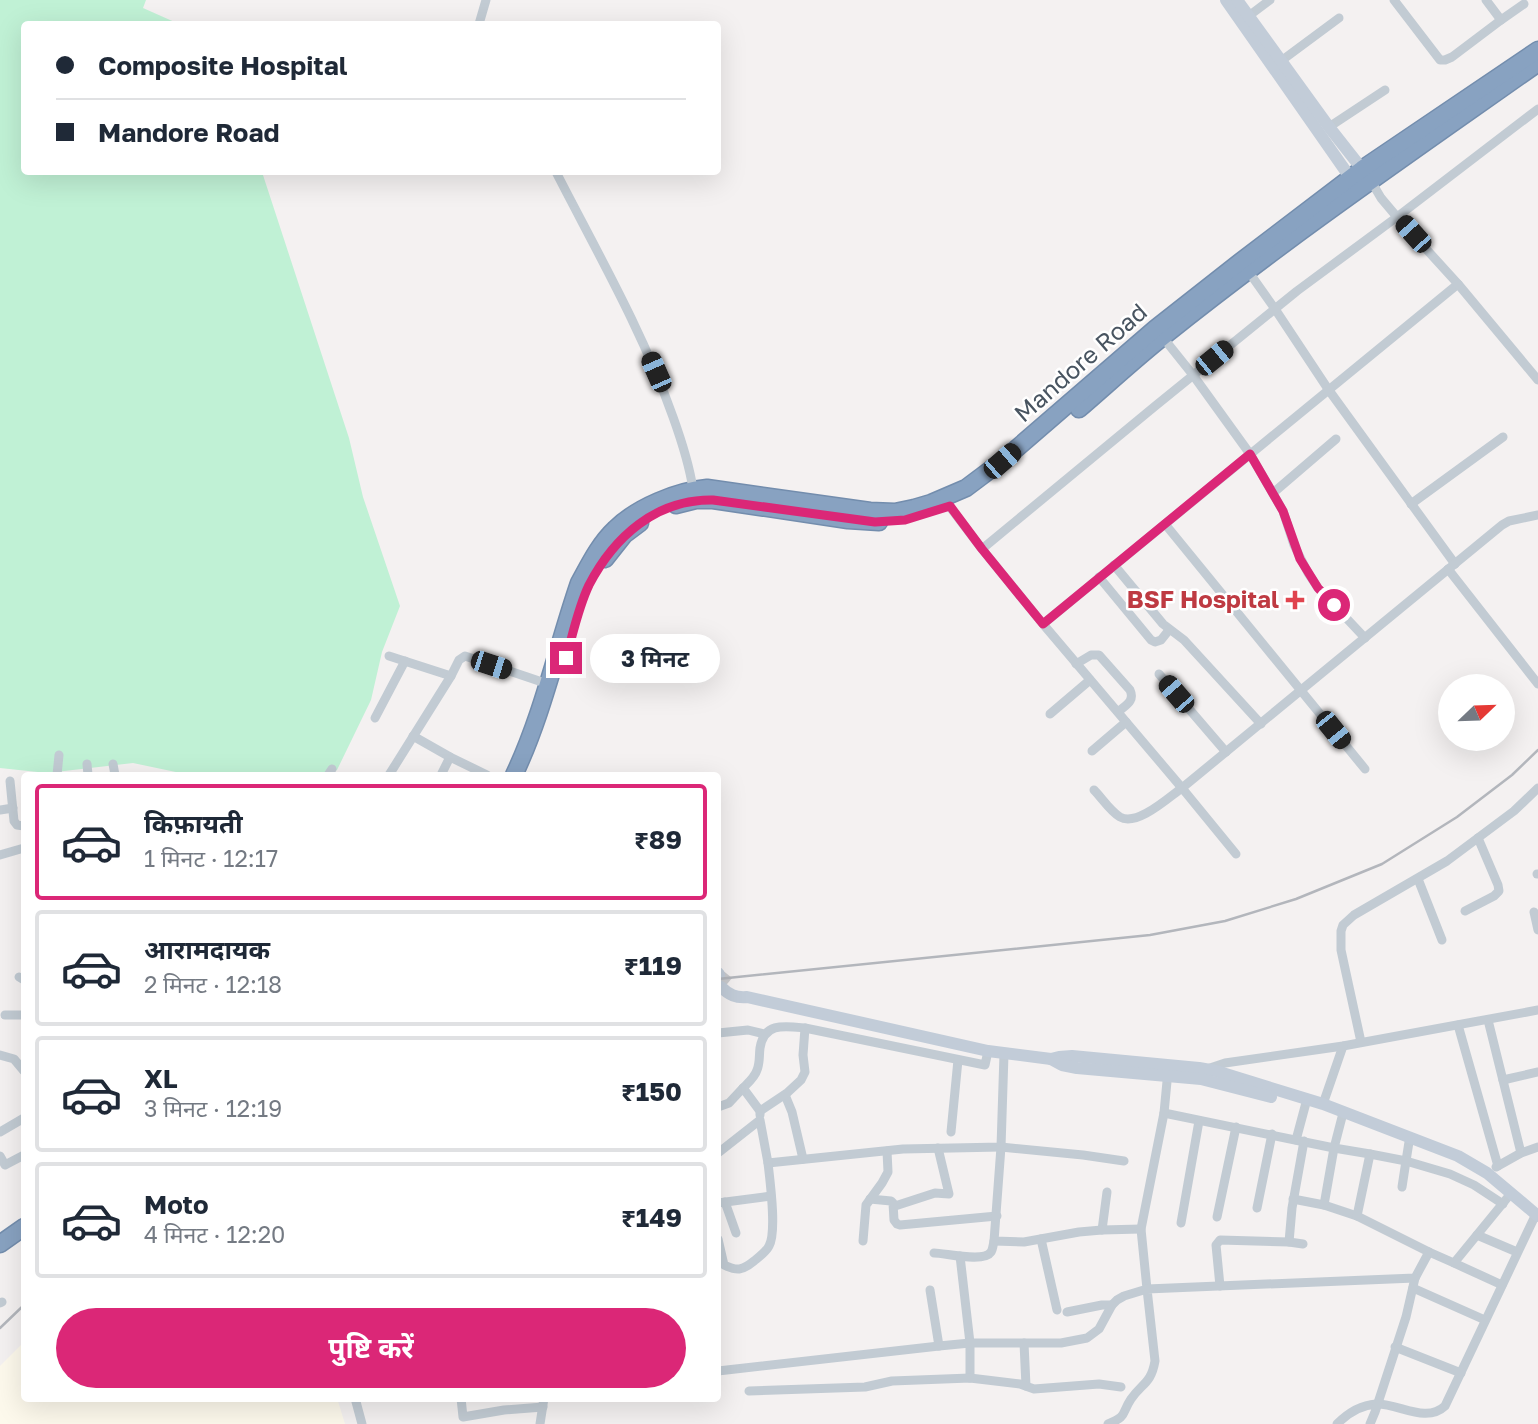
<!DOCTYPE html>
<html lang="hi">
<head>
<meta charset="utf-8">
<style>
  body { margin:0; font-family:"Golos Text","Noto Sans Devanagari",sans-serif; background:#f6f6f7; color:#1f2937; height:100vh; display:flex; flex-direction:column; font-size:26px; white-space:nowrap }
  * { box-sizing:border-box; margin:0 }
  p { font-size:23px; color:#747a83 }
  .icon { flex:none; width:38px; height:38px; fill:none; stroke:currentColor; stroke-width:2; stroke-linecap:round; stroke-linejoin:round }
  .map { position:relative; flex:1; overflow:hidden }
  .side { position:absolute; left:21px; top:772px; width:700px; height:630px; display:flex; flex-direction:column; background:#fff; border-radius:7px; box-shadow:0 7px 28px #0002 }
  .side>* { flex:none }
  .hud { position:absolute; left:21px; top:21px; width:700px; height:154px; border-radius:7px; box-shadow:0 7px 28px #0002; display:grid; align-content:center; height:154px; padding:0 35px; background:#fff }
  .needle { width:46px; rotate:67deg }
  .buttons { position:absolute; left:1438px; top:674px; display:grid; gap:14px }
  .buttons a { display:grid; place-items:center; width:77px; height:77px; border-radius:50%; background:#fff; box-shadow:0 7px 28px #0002; font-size:35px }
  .end { position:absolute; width:32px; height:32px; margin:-16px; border:9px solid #db2777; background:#fff; box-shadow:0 0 0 4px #fff }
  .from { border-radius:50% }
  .bubble { position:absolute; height:49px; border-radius:24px; background:#fff; box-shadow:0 7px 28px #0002; font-size:23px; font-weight:700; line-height:49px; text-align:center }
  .car { position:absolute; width:21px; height:42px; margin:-21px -10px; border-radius:9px; box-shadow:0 0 5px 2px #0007; background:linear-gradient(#222 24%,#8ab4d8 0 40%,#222 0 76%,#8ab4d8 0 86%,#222 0) }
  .hud b { display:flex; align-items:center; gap:24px; height:66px; font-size:26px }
  .hud b+b { border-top:2px solid #e0e1e3 }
  .hud i { width:18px; height:18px; background:#1f2937 }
  ul { padding:12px 0 0; list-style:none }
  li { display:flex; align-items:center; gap:21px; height:116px; margin:0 14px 10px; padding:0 21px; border:4px solid #e0e1e3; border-radius:7px }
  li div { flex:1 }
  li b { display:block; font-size:26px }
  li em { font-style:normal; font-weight:700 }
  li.active { border-color:#db2777 }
  li>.icon { width:63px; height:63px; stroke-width:1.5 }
  .action { display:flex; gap:14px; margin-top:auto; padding:14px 35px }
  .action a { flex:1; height:80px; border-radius:42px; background:#db2777; color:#fff; font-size:28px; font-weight:700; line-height:80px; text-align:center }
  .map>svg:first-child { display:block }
</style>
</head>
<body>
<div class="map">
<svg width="1538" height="1424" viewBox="0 0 1538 1424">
  <rect width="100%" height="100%" fill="#f4f1f1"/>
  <path fill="#fdf9ec" d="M24,1342V1398H337L345,1424H0V1366Z"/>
  <path fill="#c0f1d5" d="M0,0H146L143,8L179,24H24V172H262L349,438L363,497L400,606L382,652L371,700L337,770L329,775H190L133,763L47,773L0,768Z"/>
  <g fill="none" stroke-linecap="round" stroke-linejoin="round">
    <path stroke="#c9cacd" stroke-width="12" stroke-dasharray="12 6" stroke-linecap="butt" d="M719,975L731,985"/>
    <defs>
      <g id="highway">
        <path d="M1079,409C1107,385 1135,359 1164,336C1285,239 1412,152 1538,63"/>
        <path d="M676,505L696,500H713L848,520L879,522"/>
        <path d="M605,559L624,535L640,523"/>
        <path d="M514,775C543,714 557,647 579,583C589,565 599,544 615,529C637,507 677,491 707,488L870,511L895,512L914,508L931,503L966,488L1002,461L1156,328L1240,262L1362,169L1538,50"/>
        <path d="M0,1244L24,1227"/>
      </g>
    </defs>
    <use href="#highway" stroke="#738dad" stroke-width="19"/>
    <g stroke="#c2cbd3" stroke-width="9">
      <path d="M1394,0L1440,60H1445L1452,57L1501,20"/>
      <path d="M1486,0L1501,20L1524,4"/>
      <path d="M1246,18L1270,0"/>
      <path d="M479,24L486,0"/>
      <path d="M1281,61L1339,18"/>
      <path d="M1329,127L1385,90"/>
      <path d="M556,172C597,252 643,332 673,417C682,442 689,463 693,489"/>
      <path d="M1371,181L1381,198L1397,217L1538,109"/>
      <path d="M1246,268L1275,309L1328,389L1455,564"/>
      <path d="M1458,284L1043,624L1182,788L1502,525L1509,521L1538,515"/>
      <path d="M1161,335L1193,375L1250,454L1283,511L1294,545L1308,573L1318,588L1365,638"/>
      <path d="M1273,493L1336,439"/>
      <path d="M1411,504L1503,437"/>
      <path d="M950,507L982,549"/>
      <path d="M1165,524L1365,769"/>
      <path d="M1114,565L1163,624L1184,640L1261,724"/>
      <path d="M1448,569L1538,684"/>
      <path d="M1099,577L1151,640L1155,642L1161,640L1169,630"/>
      <path d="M1043,624L982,549L1154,407L1297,291L1397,217L1458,284L1538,380"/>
      <path d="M389,656L451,676"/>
      <path d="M1076,664L1091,655H1099L1130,690C1135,701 1126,705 1118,712"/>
      <path d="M1159,674L1226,752"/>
      <path d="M1050,714L1090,680"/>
      <path d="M375,718L405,661"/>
      <path d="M413,736L450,757"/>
      <path d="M1092,751L1126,722"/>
      <path d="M87,764L88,775"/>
      <path d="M113,764L115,775"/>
      <path d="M57,775L59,755"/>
      <path d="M328,775L332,769"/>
      <path d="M389,775L451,676L459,660L465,656L548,684"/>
      <path d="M441,775L450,757L487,775"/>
      <path d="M10,781L14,821L17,825L24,826"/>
      <path d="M1094,790C1102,798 1110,811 1120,817C1137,827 1169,797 1182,788L1236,854"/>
      <path d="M0,810L13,808"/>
      <path d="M0,855L24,848"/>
      <path d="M1537,874H1538"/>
      <path d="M1418,879L1442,940"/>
      <path d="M1465,911L1494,896L1499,891L1498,885L1478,838"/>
      <path d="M1534,912L1538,930"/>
      <path d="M19,977L24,980"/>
      <path d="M5,1015H24"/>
      <path d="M1488,1020L1521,1153"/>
      <path d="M1458,1025L1498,1166"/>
      <path d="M718,1033L748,1030L764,1034"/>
      <path d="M1361,1042L1341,950V931L1343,925L1354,915L1447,861L1514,811L1538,788"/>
      <path d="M0,1055L14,1059L24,1071"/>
      <path d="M1207,1069L1225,1063L1343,1046L1538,1010"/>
      <path d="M1503,1080L1538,1072"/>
      <path d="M743,1088C748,1083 755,1077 757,1070C760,1063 759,1056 760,1048C764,1022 785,1026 805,1028L985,1065L988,1051"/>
      <path d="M785,1095L792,1112L803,1159"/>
      <path d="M1323,1104L1343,1046"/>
      <path d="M718,1107L729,1103L743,1088L760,1111V1115"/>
      <path d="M760,1111L787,1093L801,1080L805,1072L803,1055L805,1028"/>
      <path d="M1164,1113L1334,1148L1342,1117"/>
      <path d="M0,1132L24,1118"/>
      <path d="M951,1132L958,1060"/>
      <path d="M1296,1140L1307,1099"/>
      <path d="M718,1153L760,1120L768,1163L903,1149L1001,1147L1004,1054"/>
      <path d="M1370,1154L1406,1161L1409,1142"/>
      <path d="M0,1156L5,1165L24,1155"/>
      <path d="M1496,1167L1521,1153L1538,1147"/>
      <path d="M1402,1187L1406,1161L1450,1174L1474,1185L1503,1204"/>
      <path d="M1107,1192L1102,1230L1141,1229"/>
      <path d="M870,1199L891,1201L893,1203L894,1220L897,1224L900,1225L997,1216"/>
      <path d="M1293,1199L1324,1205L1357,1216"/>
      <path d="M725,1202L736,1233"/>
      <path d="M718,1203L771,1196"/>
      <path d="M1324,1205L1334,1148L1370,1154L1357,1216L1429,1252"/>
      <path d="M895,1206L935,1193L949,1194L938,1148"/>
      <path d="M1257,1208L1272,1134"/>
      <path d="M1217,1217L1236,1127"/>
      <path d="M1181,1223L1199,1121"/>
      <path d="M1102,1230L1079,1232L1024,1242L994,1241L1001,1147L1083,1155L1124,1161"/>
      <path d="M1477,1235L1517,1252"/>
      <path d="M718,1239L724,1265C737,1271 742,1271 754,1261C759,1257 766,1252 769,1246C777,1232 770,1181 768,1163"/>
      <path d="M1041,1239L1057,1310"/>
      <path d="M863,1241L866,1205L882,1183L888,1172L887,1151"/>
      <path d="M1289,1242L1292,1208L1304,1141"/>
      <path d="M934,1253C945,1253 984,1263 991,1252C993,1249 993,1245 994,1241"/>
      <path d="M960,1256L970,1343V1378"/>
      <path d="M1454,1263L1502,1285"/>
      <path d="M1220,1286L1216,1245L1220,1240L1289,1242L1303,1244"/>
      <path d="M1413,1288L1485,1320"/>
      <path d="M930,1290L939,1346"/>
      <path d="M0,1303L2,1302"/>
      <path d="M1067,1312L1102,1305H1112"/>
      <path d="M1024,1343L1026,1386"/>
      <path d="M1395,1347L1461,1373"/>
      <path d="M718,1371L939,1346L970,1343H1061L1087,1338L1099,1329L1112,1305L1117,1300L1124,1296L1147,1289L1141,1229L1164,1113L1168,1071"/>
      <path d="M749,1391L865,1387L892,1381L970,1378L1020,1384L1034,1389L1099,1384L1121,1387"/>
      <path d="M355,1398L362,1424"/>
      <path d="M461,1398L463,1417L504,1410L543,1407"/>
      <path d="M540,1424L544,1398"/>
      <path d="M1108,1424C1128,1416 1121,1414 1131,1399C1142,1383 1151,1384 1155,1361L1147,1289L1415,1278L1429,1252L1454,1263L1508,1197"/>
      <path d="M1337,1424C1347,1414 1361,1405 1376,1404C1398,1403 1426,1424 1445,1406L1536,1214"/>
      <path d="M1370,1424L1375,1412L1406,1317L1415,1278"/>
    </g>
    <g stroke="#c2ccd8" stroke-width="12">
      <path d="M1226,0L1354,183"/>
      <path d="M1237,0L1329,127L1366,174"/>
      <path d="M718,973L719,975"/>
      <path d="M721,987C729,995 736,998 747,997L988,1051L1051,1059L1059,1057L1072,1056L1199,1068L1216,1071L1323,1104L1458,1156L1487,1173L1538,1216"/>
      <path d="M1051,1059L1062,1065L1077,1068L1201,1079L1271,1097"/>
    </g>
    <use href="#highway" stroke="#88a2c1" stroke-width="16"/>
    <g stroke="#b3b6bc" stroke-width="2.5">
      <path d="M718,979L1150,935L1225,921L1296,899L1382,864L1457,817L1512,775L1538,750"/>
      <path d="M0,1328L24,1305"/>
    </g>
  </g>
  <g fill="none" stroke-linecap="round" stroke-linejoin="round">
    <path stroke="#db2777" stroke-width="9" d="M566,658C573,634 578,608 589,585C614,537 656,499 713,500L875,522L905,520L950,506L982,549L1043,624L1250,454L1283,511L1300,559L1318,588L1334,605"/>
  </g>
  <path fill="#e0444e" stroke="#fff" stroke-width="2.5" d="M1291.5 589.5h7v7h7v7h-7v7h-7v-7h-7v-7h7z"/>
  <g text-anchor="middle" stroke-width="5" stroke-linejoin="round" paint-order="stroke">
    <g font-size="24" fill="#485460" stroke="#fff">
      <text transform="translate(1081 363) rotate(-41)" y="8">Mandore Road</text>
    </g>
    <g font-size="24" font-weight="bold" fill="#be3a42" stroke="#fff" text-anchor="end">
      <text x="1279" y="608">BSF Hospital</text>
    </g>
  </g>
</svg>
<div class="buttons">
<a><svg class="needle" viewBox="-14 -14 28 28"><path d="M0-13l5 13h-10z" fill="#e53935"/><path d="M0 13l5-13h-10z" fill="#747a83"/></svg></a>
</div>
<i class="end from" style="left:1334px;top:605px"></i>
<i class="end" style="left:566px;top:658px"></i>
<div class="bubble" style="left:590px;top:634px;width:130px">3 मिनट</div>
<i class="car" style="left:1413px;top:234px;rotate:318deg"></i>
<i class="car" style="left:1214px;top:358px;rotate:51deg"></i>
<i class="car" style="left:656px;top:372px;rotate:336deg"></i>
<i class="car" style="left:1002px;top:461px;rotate:49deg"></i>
<i class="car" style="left:491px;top:665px;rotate:108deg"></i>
<i class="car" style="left:1176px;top:694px;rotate:319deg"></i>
<i class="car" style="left:1333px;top:730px;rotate:141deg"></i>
<div class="hud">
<b><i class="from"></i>Composite Hospital</b>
<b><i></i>Mandore Road</b>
</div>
<section class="side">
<ul>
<li class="active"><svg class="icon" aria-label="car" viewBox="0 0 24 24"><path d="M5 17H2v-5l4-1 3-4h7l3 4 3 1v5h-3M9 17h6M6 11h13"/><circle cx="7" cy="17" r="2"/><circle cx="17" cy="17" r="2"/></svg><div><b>किफ़ायती</b><p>1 मिनट · 12:17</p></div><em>₹89</em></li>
<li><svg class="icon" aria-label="car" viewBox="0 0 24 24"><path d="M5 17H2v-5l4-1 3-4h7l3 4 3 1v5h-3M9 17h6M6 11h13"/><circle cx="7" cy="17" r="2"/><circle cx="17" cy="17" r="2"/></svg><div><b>आरामदायक</b><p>2 मिनट · 12:18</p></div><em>₹119</em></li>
<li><svg class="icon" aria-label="car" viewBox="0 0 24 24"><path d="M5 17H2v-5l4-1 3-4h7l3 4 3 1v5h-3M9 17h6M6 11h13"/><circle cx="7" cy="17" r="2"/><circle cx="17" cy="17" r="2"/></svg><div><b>XL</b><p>3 मिनट · 12:19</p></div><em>₹150</em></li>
<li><svg class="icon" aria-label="car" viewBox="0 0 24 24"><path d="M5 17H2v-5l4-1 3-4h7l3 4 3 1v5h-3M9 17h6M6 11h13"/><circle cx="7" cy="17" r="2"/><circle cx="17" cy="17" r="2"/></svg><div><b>Moto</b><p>4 मिनट · 12:20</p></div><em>₹149</em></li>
</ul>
<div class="action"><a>पुष्टि करें</a></div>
</section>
</div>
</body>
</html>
